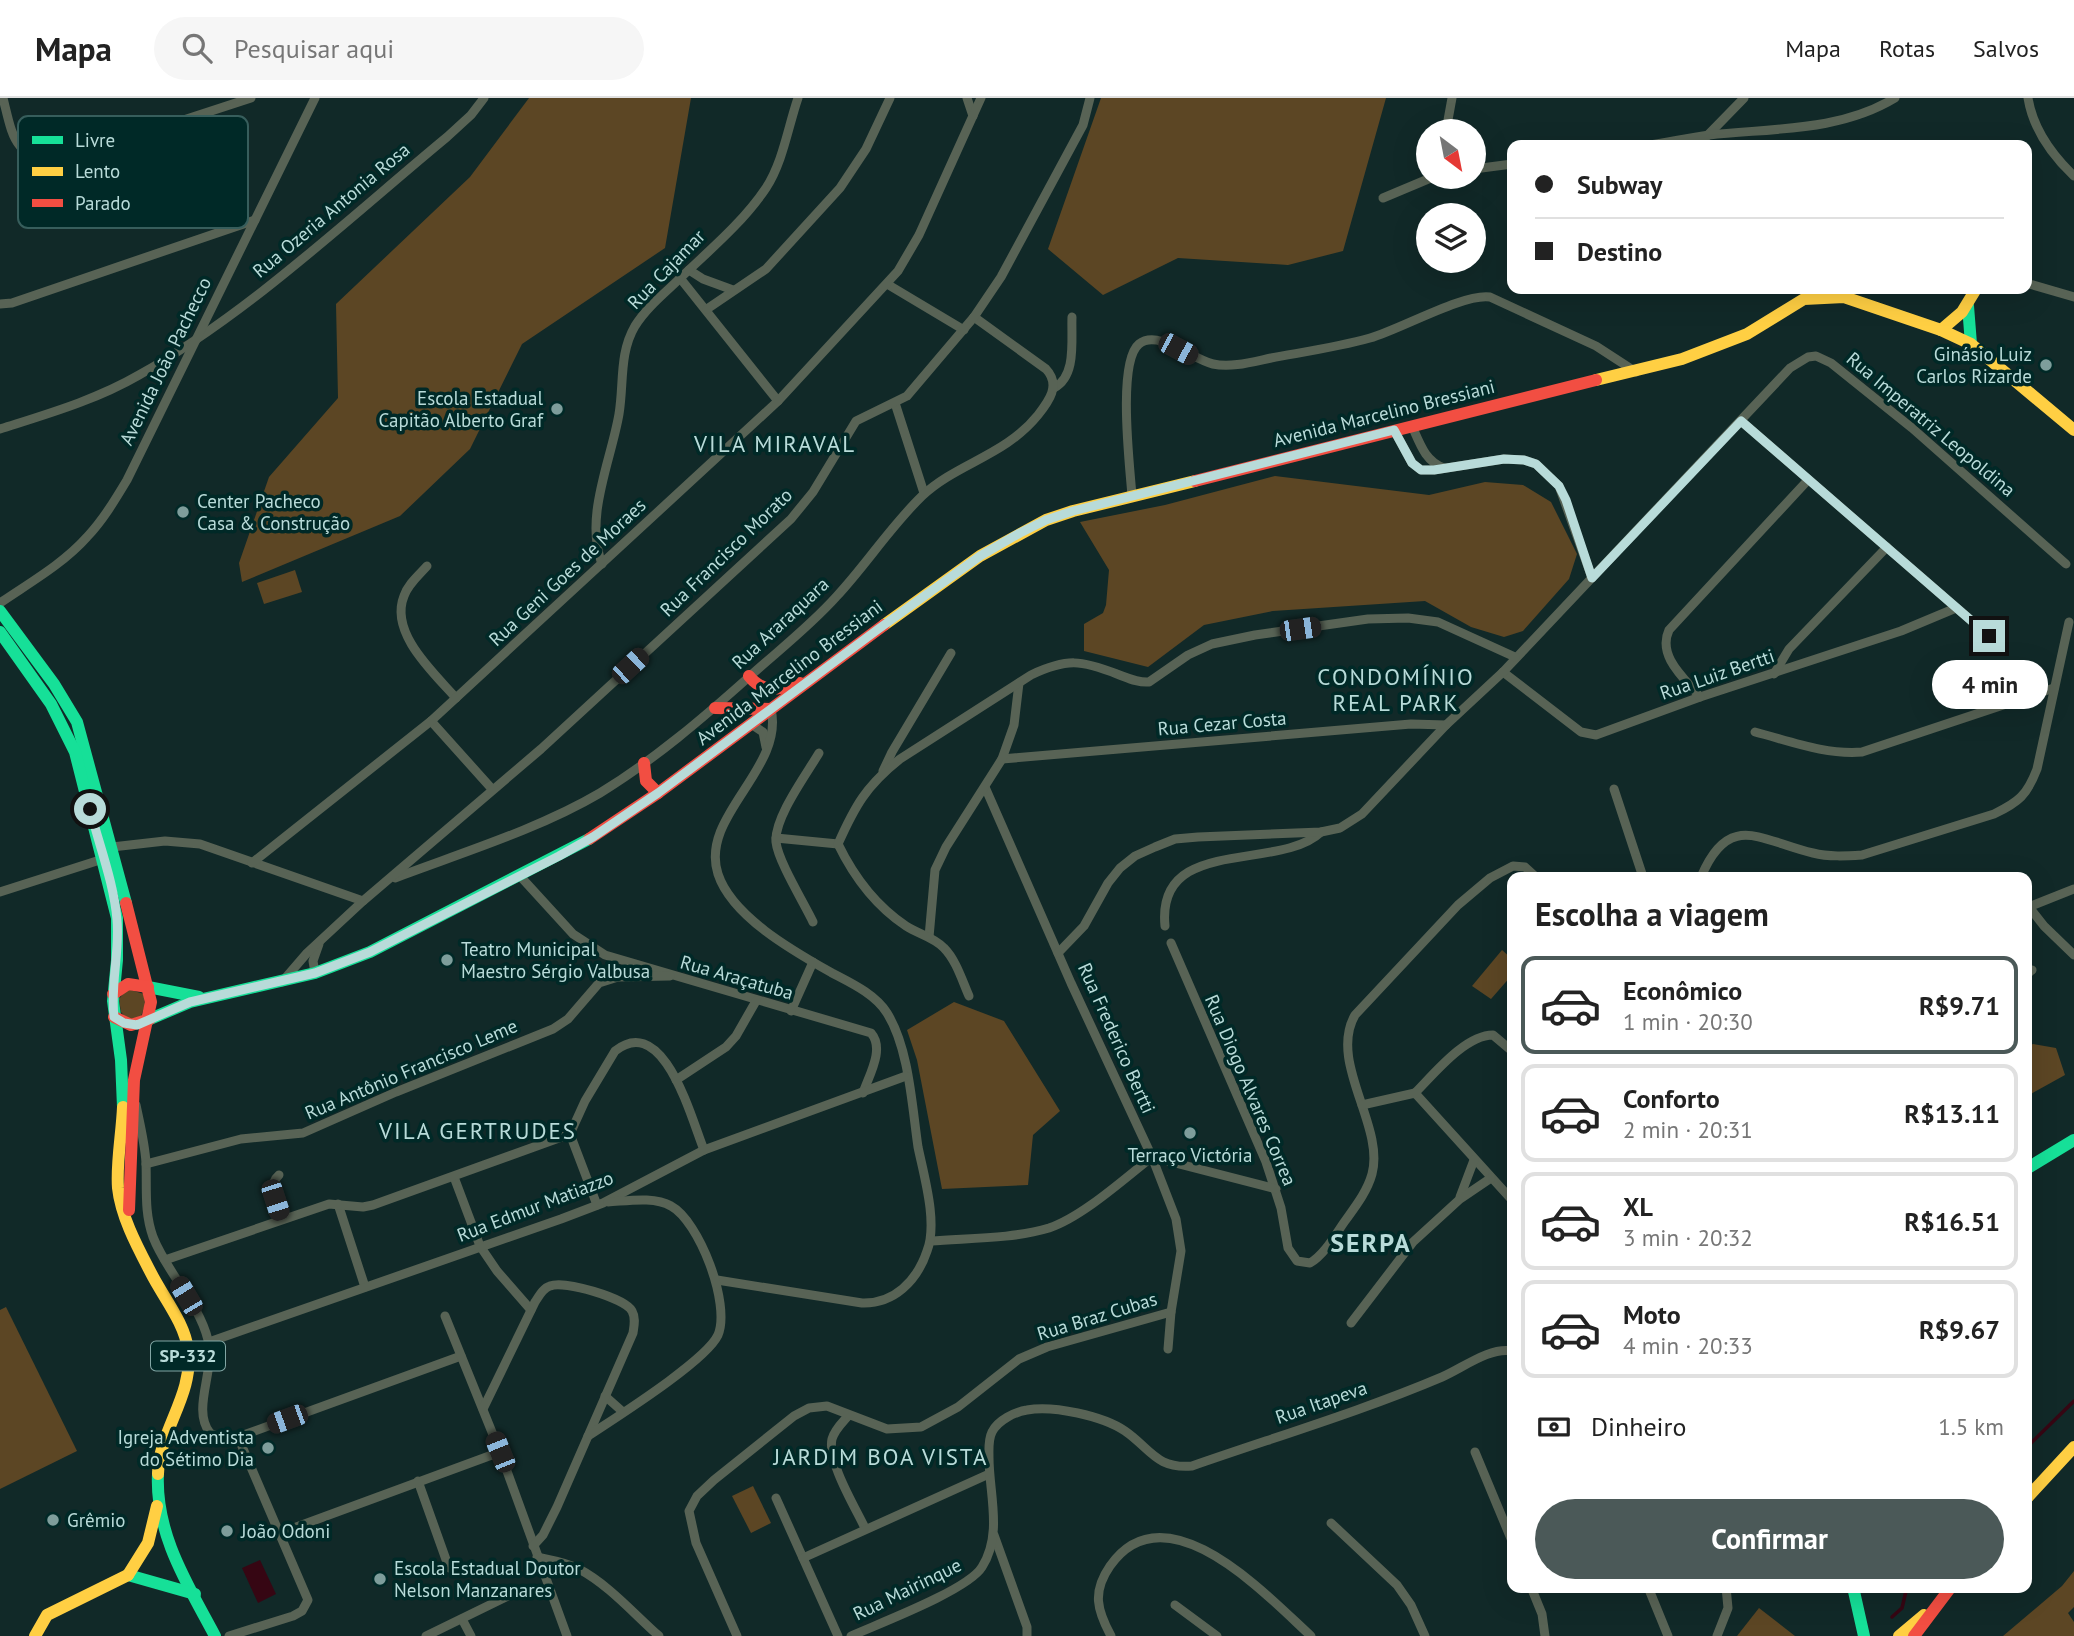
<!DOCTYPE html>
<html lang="pt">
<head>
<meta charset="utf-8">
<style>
  body { margin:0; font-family:"PT Sans",sans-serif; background:#f6f6f6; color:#222; height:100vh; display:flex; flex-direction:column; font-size:26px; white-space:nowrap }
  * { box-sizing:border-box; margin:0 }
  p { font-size:23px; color:#767676 }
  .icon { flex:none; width:38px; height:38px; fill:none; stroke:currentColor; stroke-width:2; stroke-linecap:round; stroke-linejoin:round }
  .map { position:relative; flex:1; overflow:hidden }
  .details { position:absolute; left:1507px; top:774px; width:525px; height:721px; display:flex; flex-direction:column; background:#fff; border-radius:14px; box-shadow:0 7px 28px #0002 }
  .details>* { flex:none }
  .top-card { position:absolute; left:1507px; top:42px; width:525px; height:154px; border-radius:14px; box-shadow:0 7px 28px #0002; display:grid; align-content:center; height:154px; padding:0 28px; background:#fff }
  .needle { width:46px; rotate:148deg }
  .tools { position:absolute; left:1416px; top:21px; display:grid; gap:14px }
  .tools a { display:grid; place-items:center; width:70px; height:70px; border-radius:50%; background:#fff; box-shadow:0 7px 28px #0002; font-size:35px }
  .end { position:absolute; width:32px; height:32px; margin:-16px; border:9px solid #b8dbd9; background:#111; box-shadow:0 0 0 4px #111 }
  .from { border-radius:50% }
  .bubble { position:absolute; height:49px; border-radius:24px; background:#fff; box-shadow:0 7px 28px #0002; font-size:23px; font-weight:600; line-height:49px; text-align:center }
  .car { position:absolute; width:21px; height:42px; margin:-21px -10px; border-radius:9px; box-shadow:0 0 5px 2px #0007; background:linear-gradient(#222 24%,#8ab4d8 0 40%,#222 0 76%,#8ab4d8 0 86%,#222 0) }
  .top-card b { display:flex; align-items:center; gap:24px; height:66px; font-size:26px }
  .top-card b+b { border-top:2px solid #e0e0e0 }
  .top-card i { width:18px; height:18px; background:#222 }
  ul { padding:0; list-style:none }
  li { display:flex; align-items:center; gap:21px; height:98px; margin:0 14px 10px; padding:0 14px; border:4px solid #e0e0e0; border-radius:14px }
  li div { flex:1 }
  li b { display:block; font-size:26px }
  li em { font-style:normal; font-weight:600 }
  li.current { border-color:#4b5958 }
  li>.icon { width:63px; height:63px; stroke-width:1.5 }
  h2 { padding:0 28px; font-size:32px; line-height:84px }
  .pay { display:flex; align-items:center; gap:18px; height:77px; padding:0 28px; font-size:26px }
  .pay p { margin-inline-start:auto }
  .button { display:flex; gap:14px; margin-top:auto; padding:14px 28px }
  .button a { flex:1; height:80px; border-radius:42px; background:#4b5958; color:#fff; font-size:28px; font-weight:600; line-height:80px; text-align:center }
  header { display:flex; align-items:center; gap:42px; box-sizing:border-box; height:98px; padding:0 35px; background:#fff; border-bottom:2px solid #e0e0e0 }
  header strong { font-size:33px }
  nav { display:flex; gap:38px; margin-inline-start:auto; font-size:24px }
  .search { width:490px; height:63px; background:#f6f6f6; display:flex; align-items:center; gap:18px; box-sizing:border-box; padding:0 24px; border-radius:38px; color:#767676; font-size:26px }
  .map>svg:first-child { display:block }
</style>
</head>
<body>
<header>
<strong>Mapa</strong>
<div class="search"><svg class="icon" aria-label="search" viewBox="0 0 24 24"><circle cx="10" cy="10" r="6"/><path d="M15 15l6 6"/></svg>Pesquisar aqui</div>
<nav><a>Mapa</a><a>Rotas</a><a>Salvos</a></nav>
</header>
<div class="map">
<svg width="2074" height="1538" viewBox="0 0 2074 1538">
  <rect width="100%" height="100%" fill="#112928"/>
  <g fill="#5c4624">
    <path d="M529,0H691L665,150L522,246L470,351L400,418L242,484L239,465L269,379L338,300L336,206L470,79Z"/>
    <path d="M1101,0H1386L1343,153L1288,167L1178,160L1103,197L1048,151Z"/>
    <path d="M1275,378L1429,397L1485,384L1523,387L1551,404L1577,456L1569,481L1523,533L1504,539L1471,529L1425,503L1273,513L1204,527L1148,569L1084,553V526L1103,515L1106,507L1109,472L1080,424L1165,407Z"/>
    <path d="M295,472L302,494L264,506L257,485Z"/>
    <path d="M1502,852L1512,861V877L1491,901L1472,888Z"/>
    <path d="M127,891L144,896L145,907L141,918L133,921L126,920L121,914L119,901Z"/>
    <path d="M954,904L1004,923L1060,1013L1033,1037L1028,1087L942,1091L917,962L907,932Z"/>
    <path d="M2033,946L2056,950L2065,977L2027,998V949Z"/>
    <path d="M6,1209L77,1353L0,1391V1212Z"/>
    <path d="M753,1388L771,1425L751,1435L732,1398Z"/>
    <path d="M2074,1473V1509L2068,1515L2074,1524V1538H2003L2062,1488Z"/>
    <path d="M1759,1510L1795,1538H1737Z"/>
  </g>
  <path fill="#360613" d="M260,1462L276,1496L258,1505L242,1470Z"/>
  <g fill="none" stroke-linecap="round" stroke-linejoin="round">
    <g stroke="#360613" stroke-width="3.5">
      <path d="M2026,1350L2074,1303"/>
      <path d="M1892,1519L1902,1510L1907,1489"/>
    </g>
    <g stroke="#586355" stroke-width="9">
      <path d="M3,0C13,40 14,61 61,62L251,0"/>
      <path d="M967,0L973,18"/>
      <path d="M2028,0C2033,31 2052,57 2074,78"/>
      <path d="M1446,33L1452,0"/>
      <path d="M1707,38L1744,0"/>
      <path d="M1650,47C1669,44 1689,40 1709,37C1772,30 1839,34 1895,0"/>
      <path d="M1474,71L1512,66"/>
      <path d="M1383,100L1433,79"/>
      <path d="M689,172L703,181L733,192"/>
      <path d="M680,180L778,303"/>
      <path d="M2026,185L2074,199"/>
      <path d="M887,186L964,232"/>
      <path d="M0,206L12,205L255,122"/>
      <path d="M707,211L766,171L840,90L866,51L890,0"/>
      <path d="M1054,290C1077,278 1071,242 1072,219"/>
      <path d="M895,305L924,395"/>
      <path d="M1741,323L1989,538"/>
      <path d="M1412,328C1420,346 1425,363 1444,370"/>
      <path d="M0,331C47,316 96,302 139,277C249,215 349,120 447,39L471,17L484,0"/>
      <path d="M1394,332L1412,365L1421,372H1434L1504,361L1524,362L1536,366L1559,388L1592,480"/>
      <path d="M1132,398C1130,369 1117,264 1139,246C1158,231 1192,261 1213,266C1231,270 1252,264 1271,260C1303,254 1338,249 1370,240C1401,231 1464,195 1490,199L1596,248L1636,274"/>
      <path d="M602,466C584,419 611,363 619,316C624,286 619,255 635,228C645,212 660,199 674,186C705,156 742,126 766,90C783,64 788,29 798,0"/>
      <path d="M427,468C419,477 408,486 404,498C389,535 434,575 456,600"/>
      <path d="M0,505C29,485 63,466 87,439C103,422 115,402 127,382L315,0"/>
      <path d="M1503,574L1581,634L1596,637L1700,599L1901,533L1956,510"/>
      <path d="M1774,576L1789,551L1887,449"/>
      <path d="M1700,599C1684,580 1657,558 1669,532L1808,382"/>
      <path d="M431,623L492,691"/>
      <path d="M751,626L763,634L766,649"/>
      <path d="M1755,634C1790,643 1825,657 1862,654L2054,590"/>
      <path d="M1002,661L1411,626L1446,627"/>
      <path d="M883,673L892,654L951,555"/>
      <path d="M985,689L1071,885L1152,1059L1176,1121L1181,1153L1171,1214L1168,1251"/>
      <path d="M1614,691L1643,779"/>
      <path d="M776,740L838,746"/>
      <path d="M112,749L165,743L200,746L363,803"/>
      <path d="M252,765L431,623L778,303L898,173L919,137L981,0"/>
      <path d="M520,778L573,836L605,857L871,935C885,951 869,977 863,995"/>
      <path d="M1701,779C1729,712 1761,743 1813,755C1829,759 1846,758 1862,757L1994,716C2019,704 2027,697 2037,671L2069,524"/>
      <path d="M395,780C461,755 539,731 600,695C654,662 703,620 750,578C779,552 810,528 836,499C866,467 890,429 922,398C957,365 1005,358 1038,317C1049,303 1061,287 1046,271L974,219"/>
      <path d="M0,794L103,761"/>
      <path d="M2029,809L2044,828L2074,857"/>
      <path d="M2026,810L2074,791"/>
      <path d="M813,824C804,805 778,763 776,744C774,720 806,677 819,655"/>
      <path d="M1165,828C1156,737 1279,774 1321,734"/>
      <path d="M929,839L935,772L946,749L1002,661L1014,627L1019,585"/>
      <path d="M1171,845L1266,1064L1281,1110L1288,1150L1297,1163L1310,1165C1325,1156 1335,1137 1345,1123C1355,1109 1367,1094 1372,1076C1385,1028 1328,964 1355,917L1458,807L1490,780L1513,768L1525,769L1536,779"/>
      <path d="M1058,855L1084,828L1108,785L1120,770L1135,758L1155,749L1175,741L1198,739L1321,734L1340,730L1362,716L1446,627L1503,574L1790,270L1808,259L1816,258L1831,265L1912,330L2066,466"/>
      <path d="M315,875L313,863L319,846"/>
      <path d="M2026,877L2032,872"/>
      <path d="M282,884L307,855L363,803L541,651L791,421L813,394L856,323L907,298L974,219L1001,179L1083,27L1090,0"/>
      <path d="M969,898C962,882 956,862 944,850C934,839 918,836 906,828C876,808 854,779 838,746C855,708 866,688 900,661L1031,577C1067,560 1081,562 1117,576C1128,580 1138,585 1149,584L1188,557L1212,546L1255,537L1368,521L1408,520L1438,524L1515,559"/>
      <path d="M791,913L813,864"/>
      <path d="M676,982L726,949L736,938L756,903"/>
      <path d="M1415,995C1434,976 1465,937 1493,937L1512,953"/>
      <path d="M136,1007C140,1026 145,1046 146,1065C147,1091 144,1114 153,1139C167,1175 199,1205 208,1242C216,1272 191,1311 210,1335L225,1342L238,1339L461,1258"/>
      <path d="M1362,1007L1415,995L1512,1102"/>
      <path d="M570,1036L585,1003L615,953C664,914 691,1020 704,1052"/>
      <path d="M570,1036L597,1107"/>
      <path d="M1152,1059L1276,1091"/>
      <path d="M146,1066L241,1041L303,1035L396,994L553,931L568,921L599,885L618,879L670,878"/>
      <path d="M279,1077C266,1088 277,1108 282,1121"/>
      <path d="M454,1079L480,1148L497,1173L531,1212"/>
      <path d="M1460,1099L1474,1062"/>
      <path d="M338,1106L365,1189"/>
      <path d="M931,1143C969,1140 1012,1141 1049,1130C1082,1119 1124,1081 1152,1059"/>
      <path d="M165,1162L329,1106L363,1109L373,1107L570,1036"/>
      <path d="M717,1182L862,1205C894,1206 917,1183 927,1153C938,1125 924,1078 918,1049C912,1008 909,950 887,915C875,896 851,885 832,875C795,854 732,819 718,776C699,718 785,671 771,611"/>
      <path d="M445,1218L500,1354L567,1538"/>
      <path d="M1351,1225L1413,1144L1460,1101L1491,1080"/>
      <path d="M209,1244L561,1121L603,1105L704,1052L906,978"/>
      <path d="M605,1298L623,1314"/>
      <path d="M483,1311L535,1204C539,1198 543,1190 550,1188C564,1182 625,1200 632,1213C636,1220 634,1228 633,1235L557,1409L543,1437L533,1448"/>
      <path d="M848,1318C842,1325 835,1331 832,1341C827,1363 855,1409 865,1430"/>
      <path d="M588,1338C615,1320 706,1263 718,1237C731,1206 699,1123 671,1108C654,1098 627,1103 608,1104"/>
      <path d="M1475,1354L1512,1443"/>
      <path d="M418,1383L449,1470"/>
      <path d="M776,1400L838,1538"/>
      <path d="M1331,1425L1397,1487L1411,1507L1425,1538"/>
      <path d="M280,1435L500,1354"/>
      <path d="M994,1437L1027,1529V1538"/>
      <path d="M537,1459C551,1462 566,1464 579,1471C609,1487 634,1516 659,1538"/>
      <path d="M803,1460L989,1376"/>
      <path d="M1531,1489L1542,1516L1545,1538"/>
      <path d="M1648,1489L1668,1538"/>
      <path d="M1175,1507L1217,1538"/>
      <path d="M462,1521L471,1538"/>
      <path d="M229,1538L293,1518L302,1513L308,1502L238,1339"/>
      <path d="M426,1538L508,1498"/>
      <path d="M737,1538L696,1445L689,1413L697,1398L714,1382L794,1318L809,1310L827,1308L887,1331L921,1329L958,1309L1019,1261L1047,1249L1171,1214"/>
      <path d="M851,1538C880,1525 968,1492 982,1469C1003,1436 989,1395 989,1360C989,1351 988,1342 992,1334C998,1322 1015,1314 1027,1312C1053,1307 1103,1318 1125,1333C1151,1351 1156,1371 1192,1368C1275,1339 1362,1313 1442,1279C1463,1270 1489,1249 1512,1253"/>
      <path d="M1111,1538C1097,1512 1092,1494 1110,1468C1166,1388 1267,1498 1311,1538"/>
      <path d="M1717,1538L1728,1510L1726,1489"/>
    </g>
    <g stroke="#16e098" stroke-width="12">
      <path d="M1968,208L1971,246"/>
      <path d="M0,513L54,586L77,624L126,805"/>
      <path d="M0,534L51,606L75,654L117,820V862L113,903L121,962L123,1009"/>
      <path d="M148,889L199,899"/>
      <path d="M150,921L190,904L315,875L370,854L589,741"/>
      <path d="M2026,1071L2074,1042"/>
      <path d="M158,1376C155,1436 188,1487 215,1538"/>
      <path d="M128,1477L195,1496"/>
      <path d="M1853,1489L1864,1538"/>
    </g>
    <g stroke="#ffcf43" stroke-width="12">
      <path d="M1941,232L1962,214L1976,191"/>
      <path d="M1596,282L1682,261L1747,236L1804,201L1844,199L1941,232L1971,246L2074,332"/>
      <path d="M884,527L980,458L1046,422L1073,413L1195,383"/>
      <path d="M123,1009C122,1035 116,1065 118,1090C121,1119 138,1150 151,1175C163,1199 185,1225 188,1252C194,1297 159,1332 158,1376"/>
      <path d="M2026,1401L2074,1349"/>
      <path d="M128,1477L148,1445L157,1408"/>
      <path d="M35,1538L47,1517L128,1477"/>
      <path d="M1899,1538L1924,1517"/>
    </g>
    <g stroke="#f24e42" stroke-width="12">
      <path d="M1195,383L1596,282"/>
      <path d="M749,578C764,597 780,591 800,585"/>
      <path d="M715,610L771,611"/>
      <path d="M644,665L646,683L658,695"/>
      <path d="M589,741L658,695L884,527"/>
      <path d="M126,805L151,904L134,982L129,1112"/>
      <path d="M113,896L128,886L148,889"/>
      <path d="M114,919L131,927L150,921"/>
      <path d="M1914,1538L1951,1489"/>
    </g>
  </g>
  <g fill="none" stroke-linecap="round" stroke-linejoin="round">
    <path stroke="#b8dbd9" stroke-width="9" d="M90,711C99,747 114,785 117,822C120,854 110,887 114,919L124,925L137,927L190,904L315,875L370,854L559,758L593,739L658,695L877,532L980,458L1020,435L1046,422L1073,413L1394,332L1412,365L1421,372H1434L1504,361L1524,362L1536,366L1559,388L1566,402L1592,480L1741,323L1989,538"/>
  </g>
  <g fill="#7e9d9b" stroke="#002927" stroke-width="2.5">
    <circle cx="2046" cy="267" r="7"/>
    <circle cx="557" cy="311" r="7"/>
    <circle cx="183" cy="414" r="7"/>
    <circle cx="447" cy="862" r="7"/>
    <circle cx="1190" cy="1035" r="7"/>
    <circle cx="268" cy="1350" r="7"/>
    <circle cx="53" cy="1422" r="7"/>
    <circle cx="227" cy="1433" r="7"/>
    <circle cx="380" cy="1481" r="7"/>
  </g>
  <g text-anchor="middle" stroke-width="7" stroke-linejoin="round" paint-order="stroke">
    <rect fill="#002927" stroke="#81a6a4" stroke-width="2" x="151" y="1243.5" width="74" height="29" rx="5"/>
    <g font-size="18" font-weight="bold" fill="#b8dbd9">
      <text x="188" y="1264">SP-332</text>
    </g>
    <g font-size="19" fill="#b8dbd9" stroke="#002927">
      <text transform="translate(331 112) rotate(-40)" y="7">Rua Ozeria Antonia Rosa</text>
      <text transform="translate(666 171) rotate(-46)" y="7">Rua Cajamar</text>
      <text transform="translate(165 263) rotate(-64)" y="7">Avenida João Pachecco</text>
      <text transform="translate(1384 315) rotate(-14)" y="7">Avenida Marcelino Bressiani</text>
      <text transform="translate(1931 326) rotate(40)" y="7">Rua Imperatriz Leopoldina</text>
      <text transform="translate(726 454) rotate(-44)" y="7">Rua Francisco Morato</text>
      <text transform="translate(567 474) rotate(-43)" y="7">Rua Geni Goes de Moraes</text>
      <text transform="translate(780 525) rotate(-43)" y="7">Rua Araraquara</text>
      <text transform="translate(789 574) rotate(-37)" y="7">Avenida Marcelino Bressiani</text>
      <text transform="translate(1717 576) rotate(-19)" y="7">Rua Luiz Bertti</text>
      <text transform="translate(1222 625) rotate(-5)" y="7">Rua Cezar Costa</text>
      <text transform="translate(737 879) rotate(16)" y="7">Rua Araçatuba</text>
      <text transform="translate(1117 940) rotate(66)" y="7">Rua Frederico Bertti</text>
      <text transform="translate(411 971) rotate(-23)" y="7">Rua Antônio Francisco Leme</text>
      <text transform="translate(1251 992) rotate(67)" y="7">Rua Diogo Alvares Correa</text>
      <text transform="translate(535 1108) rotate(-21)" y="7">Rua Edmur Matiazzo</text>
      <text transform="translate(1097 1218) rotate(-17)" y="7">Rua Braz Cubas</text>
      <text transform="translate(1321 1304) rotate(-19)" y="7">Rua Itapeva</text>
      <text transform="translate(907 1491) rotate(-26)" y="7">Rua Mairinque</text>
    </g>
    <g font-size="19" fill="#b8dbd9" stroke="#002927" text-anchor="start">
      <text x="2032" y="263" text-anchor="end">Ginásio Luiz<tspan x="2032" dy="22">Carlos Rizarde</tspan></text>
      <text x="543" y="307" text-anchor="end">Escola Estadual<tspan x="543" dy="22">Capitão Alberto Graf</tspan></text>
      <text x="197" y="410">Center Pacheco<tspan x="197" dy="22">Casa &amp; Construção</tspan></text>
      <text x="461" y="858">Teatro Municipal<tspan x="461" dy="22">Maestro Sérgio Valbusa</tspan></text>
      <text x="1190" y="1064" text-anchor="middle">Terraço Victória</text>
      <text x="254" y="1346" text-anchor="end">Igreja Adventista<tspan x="254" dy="22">do Sétimo Dia</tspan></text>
      <text x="67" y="1429">Grêmio</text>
      <text x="241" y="1440">João Odoni</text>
      <text x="394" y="1477">Escola Estadual Doutor<tspan x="394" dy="22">Nelson Manzanares</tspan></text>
    </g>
    <g font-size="23" letter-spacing="2" fill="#b8dbd9" stroke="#002927">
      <text x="775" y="354">VILA MIRAVAL</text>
      <text x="1396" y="587">CONDOMÍNIO<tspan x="1396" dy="26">REAL PARK</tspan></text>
      <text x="478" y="1041">VILA GERTRUDES</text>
      <text x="881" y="1367">JARDIM BOA VISTA</text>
    </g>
    <g font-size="26" font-weight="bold" letter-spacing="2" fill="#b8dbd9" stroke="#002927">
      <text x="1371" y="1154">SERPA</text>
    </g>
  </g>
  <rect x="18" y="18" width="230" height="112" rx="10" fill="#002927" stroke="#375e5c" stroke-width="2"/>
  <rect x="32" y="38" width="31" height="8" fill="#16e098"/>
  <rect x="32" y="69" width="31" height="9" fill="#ffcf43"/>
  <rect x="32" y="101" width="31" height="8" fill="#f24e42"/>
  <g font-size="19" fill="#b8dbd9">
    <text x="75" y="49">Livre</text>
    <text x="75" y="80">Lento</text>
    <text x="75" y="112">Parado</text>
  </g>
</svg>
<div class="tools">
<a><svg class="needle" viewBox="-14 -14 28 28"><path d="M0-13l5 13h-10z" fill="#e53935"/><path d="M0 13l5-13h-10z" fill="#767676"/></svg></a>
<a><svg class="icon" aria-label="layers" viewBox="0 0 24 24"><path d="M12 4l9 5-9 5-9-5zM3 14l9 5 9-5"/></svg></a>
</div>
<i class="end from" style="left:90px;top:711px"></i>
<i class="end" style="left:1989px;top:538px"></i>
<div class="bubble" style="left:1932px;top:562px;width:116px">4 min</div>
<i class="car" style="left:1178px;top:251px;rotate:118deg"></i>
<i class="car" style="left:1300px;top:531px;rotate:82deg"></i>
<i class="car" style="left:630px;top:568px;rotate:47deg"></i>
<i class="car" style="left:275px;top:1102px;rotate:162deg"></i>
<i class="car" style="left:186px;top:1198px;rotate:329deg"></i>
<i class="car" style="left:287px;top:1321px;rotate:250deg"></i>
<i class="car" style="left:500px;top:1354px;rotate:338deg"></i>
<div class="top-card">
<b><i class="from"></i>Subway</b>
<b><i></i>Destino</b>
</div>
<section class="details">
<h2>Escolha a viagem</h2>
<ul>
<li class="current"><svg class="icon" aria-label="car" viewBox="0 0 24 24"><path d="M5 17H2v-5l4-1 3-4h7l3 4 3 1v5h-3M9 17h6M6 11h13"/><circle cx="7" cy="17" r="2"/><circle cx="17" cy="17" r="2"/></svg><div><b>Econômico</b><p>1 min · 20:30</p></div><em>R$9.71</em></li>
<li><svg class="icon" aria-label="car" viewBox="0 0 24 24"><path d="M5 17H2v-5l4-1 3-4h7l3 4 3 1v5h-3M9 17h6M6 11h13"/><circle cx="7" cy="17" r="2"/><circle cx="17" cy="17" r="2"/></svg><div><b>Conforto</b><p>2 min · 20:31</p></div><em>R$13.11</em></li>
<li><svg class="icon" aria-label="car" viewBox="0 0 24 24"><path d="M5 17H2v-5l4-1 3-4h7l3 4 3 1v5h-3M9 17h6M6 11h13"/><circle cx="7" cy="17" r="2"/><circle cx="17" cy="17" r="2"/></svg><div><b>XL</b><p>3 min · 20:32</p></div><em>R$16.51</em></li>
<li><svg class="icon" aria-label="car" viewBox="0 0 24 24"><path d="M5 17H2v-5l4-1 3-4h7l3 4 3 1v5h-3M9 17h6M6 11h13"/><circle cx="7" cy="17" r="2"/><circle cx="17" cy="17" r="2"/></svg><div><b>Moto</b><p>4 min · 20:33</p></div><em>R$9.67</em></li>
</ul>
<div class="pay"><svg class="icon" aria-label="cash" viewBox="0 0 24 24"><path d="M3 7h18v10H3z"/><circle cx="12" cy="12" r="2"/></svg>Dinheiro<p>1.5 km</p></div>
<div class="button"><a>Confirmar</a></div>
</section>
</div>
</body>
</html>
